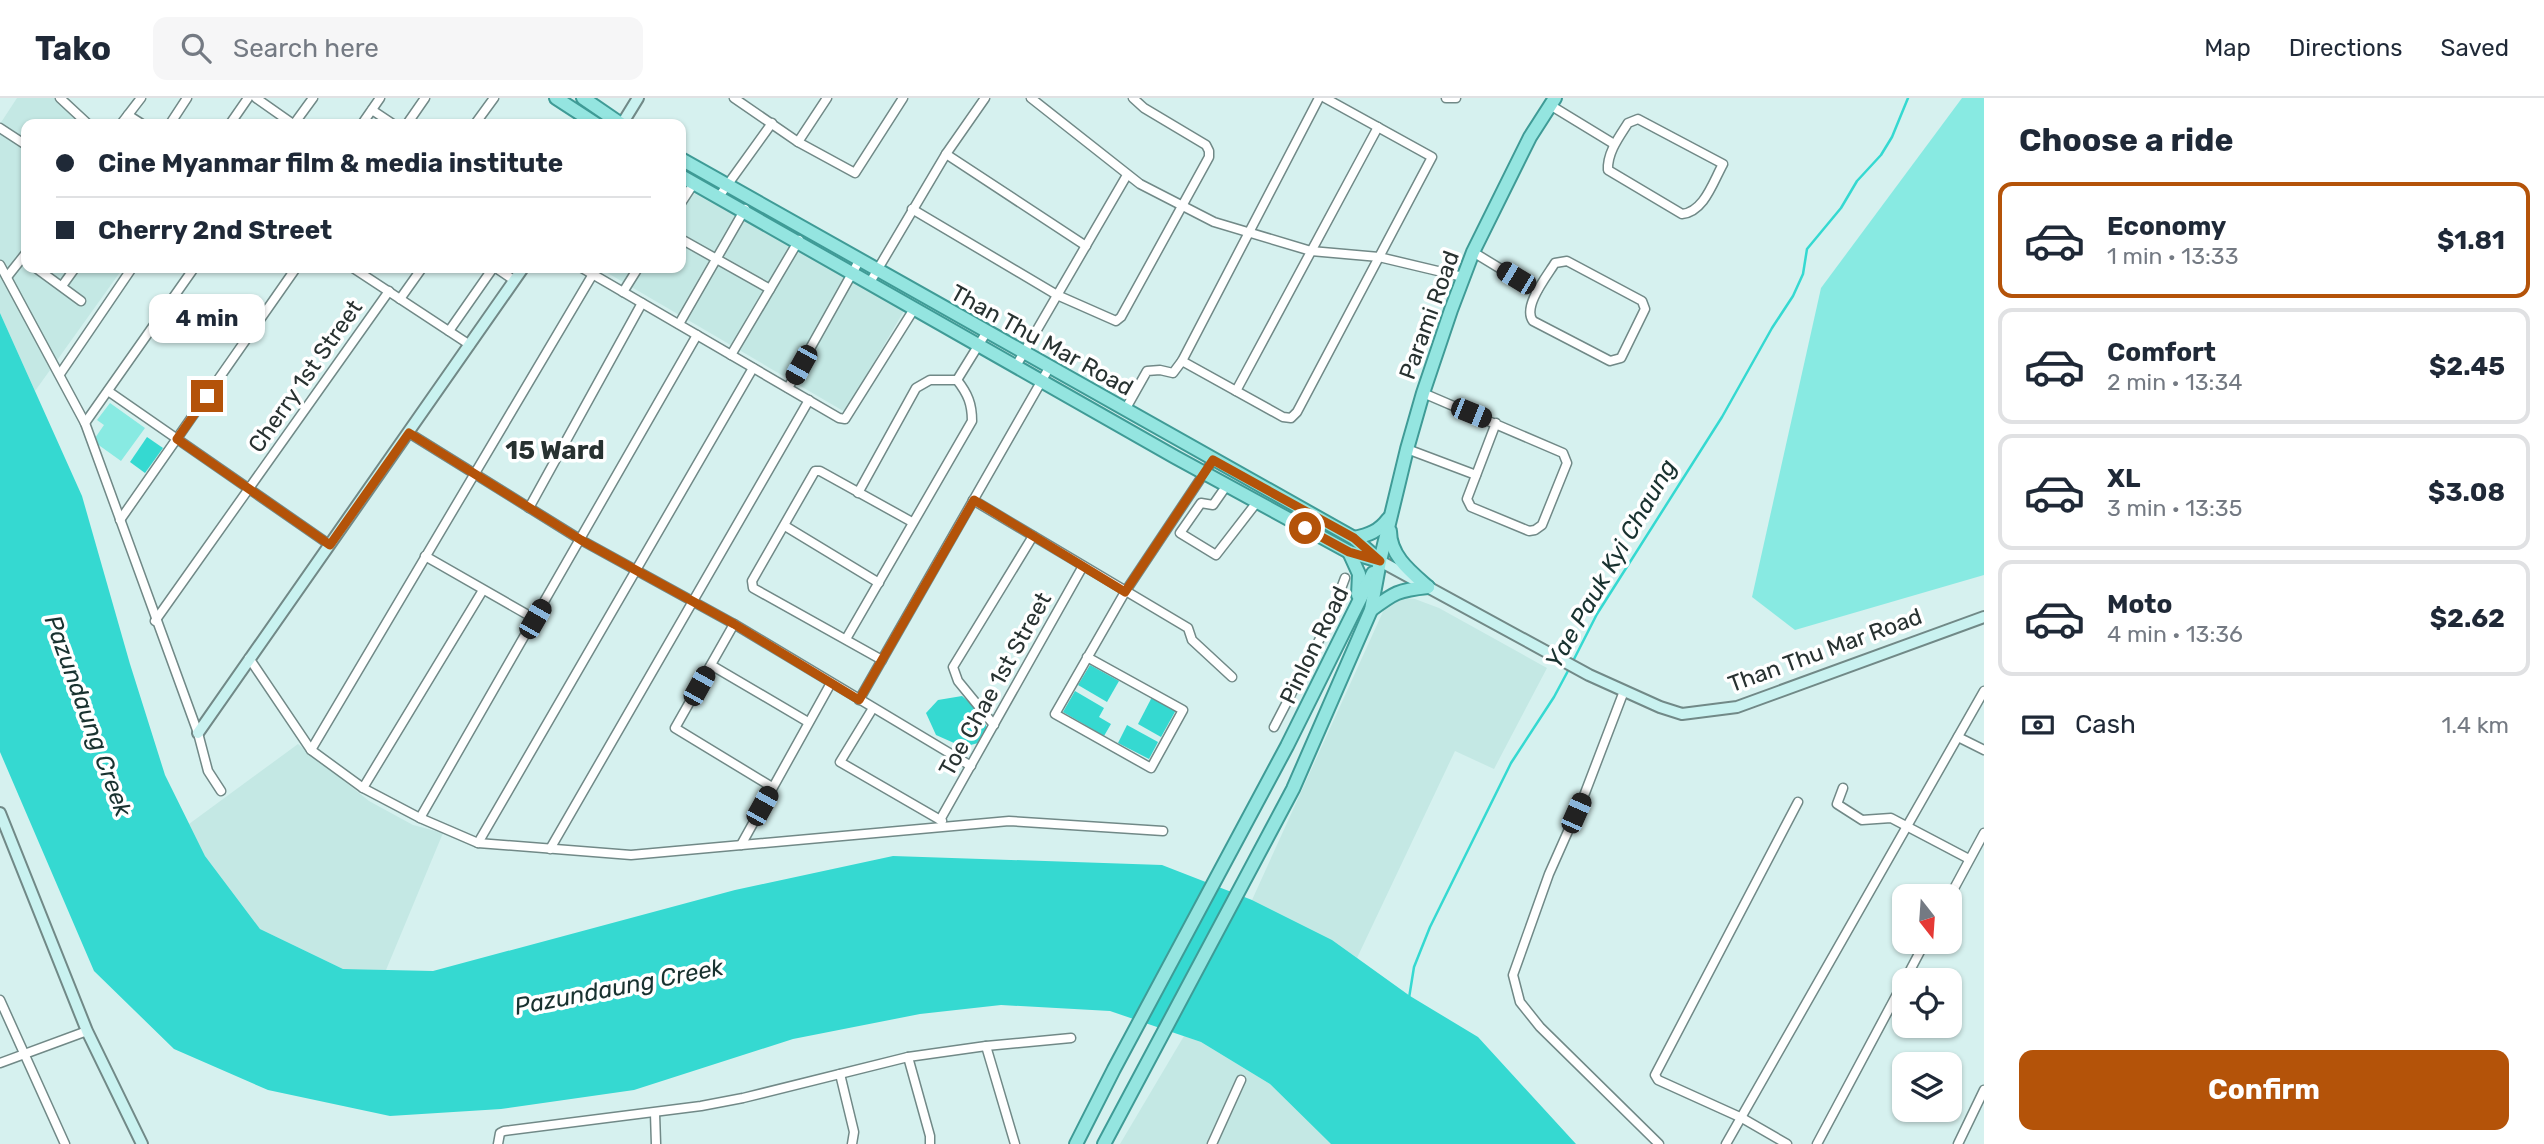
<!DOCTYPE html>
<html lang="en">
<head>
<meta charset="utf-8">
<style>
  body { margin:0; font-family:Rubik,sans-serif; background:#f6f6f7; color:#1f2937; height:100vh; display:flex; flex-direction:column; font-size:26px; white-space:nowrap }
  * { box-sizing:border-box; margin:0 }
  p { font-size:23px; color:#747a83 }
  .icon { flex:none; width:38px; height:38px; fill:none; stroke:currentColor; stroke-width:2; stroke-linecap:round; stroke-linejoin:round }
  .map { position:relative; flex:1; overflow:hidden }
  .side { display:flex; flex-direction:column; background:#fff; width:560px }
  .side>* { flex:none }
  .guide { position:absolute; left:21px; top:21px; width:665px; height:154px; border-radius:14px; box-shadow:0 2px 5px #0004; display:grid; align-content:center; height:154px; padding:0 35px; background:#fff }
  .needle { width:46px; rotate:163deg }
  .fabs { position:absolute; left:1892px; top:786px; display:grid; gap:14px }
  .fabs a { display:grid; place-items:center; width:70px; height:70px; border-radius:14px; background:#fff; box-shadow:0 2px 5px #0004; font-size:35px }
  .end { position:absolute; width:32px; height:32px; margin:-16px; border:9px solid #b45309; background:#fff; box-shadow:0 0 0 4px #fff }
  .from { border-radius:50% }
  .bubble { position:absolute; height:49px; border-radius:14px; background:#fff; box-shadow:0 2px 5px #0004; font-size:23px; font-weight:700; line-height:49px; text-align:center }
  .car { position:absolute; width:21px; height:42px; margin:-21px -10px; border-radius:9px; box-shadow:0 0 5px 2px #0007; background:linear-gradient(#222 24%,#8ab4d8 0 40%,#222 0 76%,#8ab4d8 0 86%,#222 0) }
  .guide b { display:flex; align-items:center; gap:24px; height:66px; font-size:26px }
  .guide b+b { border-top:2px solid #e0e1e3 }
  .guide i { width:18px; height:18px; background:#1f2937 }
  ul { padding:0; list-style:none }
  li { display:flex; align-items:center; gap:21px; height:116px; margin:0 14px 10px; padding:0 21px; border:4px solid #e0e1e3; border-radius:14px }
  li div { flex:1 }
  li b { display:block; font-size:26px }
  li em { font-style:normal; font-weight:700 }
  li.current { border-color:#b45309 }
  li>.icon { width:63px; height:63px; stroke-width:1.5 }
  h2 { padding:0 35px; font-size:32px; line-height:84px }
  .pay { display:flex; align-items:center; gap:18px; height:77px; padding:0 35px; font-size:26px }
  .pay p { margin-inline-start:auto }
  .cta { display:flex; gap:14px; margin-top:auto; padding:14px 35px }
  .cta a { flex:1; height:80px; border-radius:14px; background:#b45309; color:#fff; font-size:28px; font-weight:700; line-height:80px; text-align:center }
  header { display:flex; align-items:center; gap:42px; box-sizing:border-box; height:98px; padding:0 35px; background:#fff; border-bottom:2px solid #e0e1e3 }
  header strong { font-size:33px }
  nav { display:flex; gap:38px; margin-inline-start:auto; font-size:24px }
  .search { width:490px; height:63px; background:#f6f6f7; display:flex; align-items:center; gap:18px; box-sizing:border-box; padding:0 24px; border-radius:14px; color:#747a83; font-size:26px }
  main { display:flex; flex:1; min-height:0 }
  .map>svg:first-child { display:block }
</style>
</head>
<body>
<header>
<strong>Tako</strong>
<div class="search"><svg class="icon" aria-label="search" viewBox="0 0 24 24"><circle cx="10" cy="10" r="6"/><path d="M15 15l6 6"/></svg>Search here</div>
<nav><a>Map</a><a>Directions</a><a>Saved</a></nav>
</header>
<main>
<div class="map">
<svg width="1984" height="1046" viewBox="0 0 1984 1046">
  <rect width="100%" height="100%" fill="#d6f1ef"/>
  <g fill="#c4e8e4">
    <path d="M17,0H57L90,26H26V170H123L35,293L0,215V26Z"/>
    <path d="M681,88L905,211L845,314L599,170H681Z"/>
    <path d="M1397,499L1415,501L1439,510L1547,570L1494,671L1455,653L1357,860L1332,842L1252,802L1386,507Z"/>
    <path d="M298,646L369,703L413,727L443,735L386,872L343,871L260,831L205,758L189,726Z"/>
    <path d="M1184,938L1201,944L1270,986L1331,1046H1120Z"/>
  </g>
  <g fill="#88eae2">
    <path d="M1962,0H1984V477L1795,532L1752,499L1821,190Z"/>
    <path d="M110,305L145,330L121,363L93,343L104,327L97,322Z"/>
  </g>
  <g fill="#35d9d1">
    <path d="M0,215L82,398L130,566L165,677L205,758L260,831L343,871L433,873L735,792L893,758L1162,767L1252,802L1332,842L1410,898L1478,939L1576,1046H1331L1270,986L1201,944L1110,913L1001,907L920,916L793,941L634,992L501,1011L390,1018L268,992L174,951L94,873L0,654Z"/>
    <path d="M147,339L163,350L145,375L130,364Z"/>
    <path d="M1090,567L1119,583L1107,604L1078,587Z"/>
    <path d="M1075,593L1104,610L1099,619L1111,626L1104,638L1063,614Z"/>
    <path d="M962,598L982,615L988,634L982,644L963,649L936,637L926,615L938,602Z"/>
    <path d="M1152,599L1176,612L1161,639L1138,626Z"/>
    <path d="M1127,627L1158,644L1149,661L1118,645Z"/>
  </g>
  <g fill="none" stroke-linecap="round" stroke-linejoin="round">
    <g stroke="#35d9d1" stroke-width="2.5">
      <path d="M1572,565L1597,516L1722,319L1772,230L1793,198L1803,176L1807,151L1841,110L1857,83L1881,57L1892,39L1908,0"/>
      <path d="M1409,900L1414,869L1430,829L1511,665L1554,599L1569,571"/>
    </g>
    <defs>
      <g id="street">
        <path d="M60,0L88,26"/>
        <path d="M256,0L293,26"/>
        <path d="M734,0L798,44L855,75L903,0"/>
        <path d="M1031,0L1140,86L1214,124L1311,153L1379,159L1463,179"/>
        <path d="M1446,0H1456"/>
        <path d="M1550,7L1614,46"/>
        <path d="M372,12L393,26"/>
        <path d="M128,17L142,26"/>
        <path d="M1638,21L1723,66C1713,84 1704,114 1682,116L1608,72C1607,55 1619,39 1628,25Z"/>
        <path d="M121,26L141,0"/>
        <path d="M170,26L187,0"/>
        <path d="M230,26L248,0"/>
        <path d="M294,26L313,0"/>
        <path d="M362,26L380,0"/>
        <path d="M407,26L425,0"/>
        <path d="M475,26L494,0"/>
        <path d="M0,30L26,47"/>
        <path d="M798,44L827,0"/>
        <path d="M946,56L1086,148"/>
        <path d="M718,100L772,25"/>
        <path d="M681,105L694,85"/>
        <path d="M912,111L1057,197L1116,223L1121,219L1209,59V53L1206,47L1144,10L1133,0"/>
        <path d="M681,141L770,191"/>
        <path d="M1473,154L1537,193"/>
        <path d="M1567,163L1642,203L1645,211L1621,260L1610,263L1533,223C1522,209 1547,178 1555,165Z"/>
        <path d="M0,167L85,325L198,635L208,673L221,693"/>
        <path d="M36,170L81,203"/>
        <path d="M353,170L470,247"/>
        <path d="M496,170L514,182"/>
        <path d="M582,170L839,320L845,321L914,211"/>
        <path d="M7,179L26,155"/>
        <path d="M869,186L946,56L985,0"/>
        <path d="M62,188L75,170"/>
        <path d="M623,194L638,170"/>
        <path d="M400,201L422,170"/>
        <path d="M679,226L745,111"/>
        <path d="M449,233L493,170"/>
        <path d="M731,257L799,142"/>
        <path d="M1182,263L1283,319L1291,320L1297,314L1432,59L1325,0"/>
        <path d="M1016,268L1127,77"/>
        <path d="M60,276L132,170"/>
        <path d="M957,282L986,235"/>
        <path d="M788,290L859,163"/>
        <path d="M108,293L330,447"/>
        <path d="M1236,293L1378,29"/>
        <path d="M1423,295L1563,355L1567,365L1542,427L1535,432L1529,433L1471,409L1467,401L1496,325"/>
        <path d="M1125,312L1147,273L1160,272L1173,275L1182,263L1319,0"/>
        <path d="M85,325L194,170"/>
        <path d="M409,335L581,442L734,526L971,668"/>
        <path d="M1407,351L1476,377"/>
        <path d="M1227,387L1213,407L1201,405L1180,435L1216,457L1257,404"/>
        <path d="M973,402L1188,530L1192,542L1232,579"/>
        <path d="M529,410L642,205"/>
        <path d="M120,422L296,170"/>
        <path d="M785,428L879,485"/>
        <path d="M425,458L535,521"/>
        <path d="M155,523L389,193"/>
        <path d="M734,526L675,630L772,689"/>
        <path d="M846,541L972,323C972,306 968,296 957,282H930L916,290L858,395"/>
        <path d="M1087,559L1183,612L1151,670L1055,616L1125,494L1213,362"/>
        <path d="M249,560L311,652L363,690L420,720L478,745L631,757L1009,723L1163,733"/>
        <path d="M882,562L753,490L752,483L815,373H820L912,424"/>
        <path d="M711,567L808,624"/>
        <path d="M1624,593L1585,695L1549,776L1513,877L1520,904L1540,929L1659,1046"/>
        <path d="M859,602L1049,270"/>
        <path d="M873,610L840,664L942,723"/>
        <path d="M994,627L958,583L953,569L1033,438"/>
        <path d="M1274,629L1328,525L1345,480"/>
        <path d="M1958,639L1984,652"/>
        <path d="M311,652L593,176"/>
        <path d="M363,690L483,492"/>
        <path d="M1843,690L1837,706L1862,722L1891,720L1969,761"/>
        <path d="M420,720L697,237"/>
        <path d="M940,722L1083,468"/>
        <path d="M478,745L753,270"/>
        <path d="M741,747L831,585"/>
        <path d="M550,751L809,302"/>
        <path d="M1950,798L1984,735"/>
        <path d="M1905,882L1925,844"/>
        <path d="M0,902L65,1046"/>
        <path d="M986,948L1015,1046"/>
        <path d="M908,959L930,1038V1046"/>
        <path d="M0,965L87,933"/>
        <path d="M840,976L854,1034L852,1046"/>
        <path d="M655,1015L656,1046"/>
        <path d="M498,1046L500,1035L504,1033L701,1008L743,1000L908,959L986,948L1071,940"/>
        <path d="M1212,1046L1241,982"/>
        <path d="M1726,1046L1984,593"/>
        <path d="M1787,1046L1742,1020L1658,982L1655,977L1798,704"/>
        <path d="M1817,1046L1904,883"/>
        <path d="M1958,1046L1984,992"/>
      </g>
      <g id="secondary">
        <path d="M622,26L638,0"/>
        <path d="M1380,463L1589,577L1660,609L1682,616L1737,609L1984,519"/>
        <path d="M198,635L523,170"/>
        <path d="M0,715L87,933L142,1046"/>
      </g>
      <g id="primary">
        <path d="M556,0L596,26"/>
        <path d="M583,0L621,26"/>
        <path d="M681,61L1354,440L1380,463"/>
        <path d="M681,78L1175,359L1349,454L1376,462"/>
        <path d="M1390,433C1390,458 1411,474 1428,489"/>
        <path d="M1354,440C1369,437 1379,433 1388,421"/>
        <path d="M1349,454L1359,476L1358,497"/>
        <path d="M1371,512C1394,495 1398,492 1428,489"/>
        <path d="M1076,1046L1114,971L1287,648L1373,475"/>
        <path d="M1104,1046L1293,691L1371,512L1380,463L1407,351L1423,295L1451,212L1473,154L1530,39L1555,0"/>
      </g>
    </defs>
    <use href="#street" stroke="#718987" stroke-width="11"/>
    <use href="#secondary" stroke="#718987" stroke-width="14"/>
    <use href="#primary" stroke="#3f9b96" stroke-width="16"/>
    <use href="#street" stroke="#fff" stroke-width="8"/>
    <use href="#secondary" stroke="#c9f2f0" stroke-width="10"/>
    <use href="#primary" stroke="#94e5e0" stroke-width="12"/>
  </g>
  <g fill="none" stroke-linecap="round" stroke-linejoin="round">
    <path stroke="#b45309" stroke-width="9" d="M207,298L177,341L330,447L409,335L581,442L734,526L859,602L974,402L1125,494L1213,362L1354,440L1380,463L1349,454L1305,430"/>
  </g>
  <g text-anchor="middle" stroke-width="7" stroke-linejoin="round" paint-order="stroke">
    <g font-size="23" fill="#283231" stroke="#fff">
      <text transform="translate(1429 217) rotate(-70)" y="8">Parami Road</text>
      <text transform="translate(1042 242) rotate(29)" y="8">Than Thu Mar Road</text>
      <text transform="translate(305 278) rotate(-55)" y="8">Cherry 1st Street</text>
      <text transform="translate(1314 547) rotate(-64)" y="8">Pinlon Road</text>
      <text transform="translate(1825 552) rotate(-20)" y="8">Than Thu Mar Road</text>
      <text transform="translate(995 586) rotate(-61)" y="8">Toe Chae 1st Street</text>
    </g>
    <g font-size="24" font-style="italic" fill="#193230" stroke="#fff">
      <text transform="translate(1611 466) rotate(-60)" y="8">Yae Pauk Kyi Chaung</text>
      <text transform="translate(88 618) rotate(70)" y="8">Pazundaung Creek</text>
      <text transform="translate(619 889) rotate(-11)" y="8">Pazundaung Creek</text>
    </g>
    <g font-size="26" font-weight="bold" fill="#283231" stroke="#fff">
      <text x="555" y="361">15 Ward</text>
    </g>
  </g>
</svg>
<div class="fabs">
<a><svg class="needle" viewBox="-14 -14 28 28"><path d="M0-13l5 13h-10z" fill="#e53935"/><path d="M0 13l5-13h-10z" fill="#747a83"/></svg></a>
<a><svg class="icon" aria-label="locate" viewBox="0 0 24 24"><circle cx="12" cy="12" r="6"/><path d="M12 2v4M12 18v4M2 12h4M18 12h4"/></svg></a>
<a><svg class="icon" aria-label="layers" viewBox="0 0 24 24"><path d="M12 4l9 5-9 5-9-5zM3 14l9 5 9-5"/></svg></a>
</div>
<i class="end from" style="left:1305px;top:430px"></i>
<i class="end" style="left:207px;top:298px"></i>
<div class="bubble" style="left:149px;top:196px;width:116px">4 min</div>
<i class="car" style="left:1516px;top:180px;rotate:301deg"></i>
<i class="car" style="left:801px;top:267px;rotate:209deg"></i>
<i class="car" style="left:1471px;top:315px;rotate:112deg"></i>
<i class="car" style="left:535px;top:521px;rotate:30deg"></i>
<i class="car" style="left:699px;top:588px;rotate:29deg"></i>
<i class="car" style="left:762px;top:708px;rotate:29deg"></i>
<i class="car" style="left:1576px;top:715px;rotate:24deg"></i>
<div class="guide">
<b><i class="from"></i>Cine Myanmar film &amp; media institute</b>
<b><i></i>Cherry 2nd Street</b>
</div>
</div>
<section class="side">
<h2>Choose a ride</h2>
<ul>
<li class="current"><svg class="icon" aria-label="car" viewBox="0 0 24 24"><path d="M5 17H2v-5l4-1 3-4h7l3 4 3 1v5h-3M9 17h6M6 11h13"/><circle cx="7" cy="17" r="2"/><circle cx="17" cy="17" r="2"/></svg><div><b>Economy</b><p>1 min · 13:33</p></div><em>$1.81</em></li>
<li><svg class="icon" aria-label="car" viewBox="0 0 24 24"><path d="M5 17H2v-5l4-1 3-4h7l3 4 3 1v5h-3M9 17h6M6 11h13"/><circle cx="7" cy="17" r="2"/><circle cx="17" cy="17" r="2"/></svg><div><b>Comfort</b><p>2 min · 13:34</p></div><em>$2.45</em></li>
<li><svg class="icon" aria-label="car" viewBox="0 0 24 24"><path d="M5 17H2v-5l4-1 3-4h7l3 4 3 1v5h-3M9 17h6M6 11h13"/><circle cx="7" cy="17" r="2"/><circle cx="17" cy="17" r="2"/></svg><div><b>XL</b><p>3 min · 13:35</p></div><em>$3.08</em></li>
<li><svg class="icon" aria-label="car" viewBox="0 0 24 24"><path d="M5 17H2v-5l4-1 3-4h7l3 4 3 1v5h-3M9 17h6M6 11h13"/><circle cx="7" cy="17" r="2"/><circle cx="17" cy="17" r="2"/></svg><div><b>Moto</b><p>4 min · 13:36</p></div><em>$2.62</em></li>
</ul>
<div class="pay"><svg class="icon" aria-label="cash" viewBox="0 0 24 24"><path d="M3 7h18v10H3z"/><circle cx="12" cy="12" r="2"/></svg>Cash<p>1.4 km</p></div>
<div class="cta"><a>Confirm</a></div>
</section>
</main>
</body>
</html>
